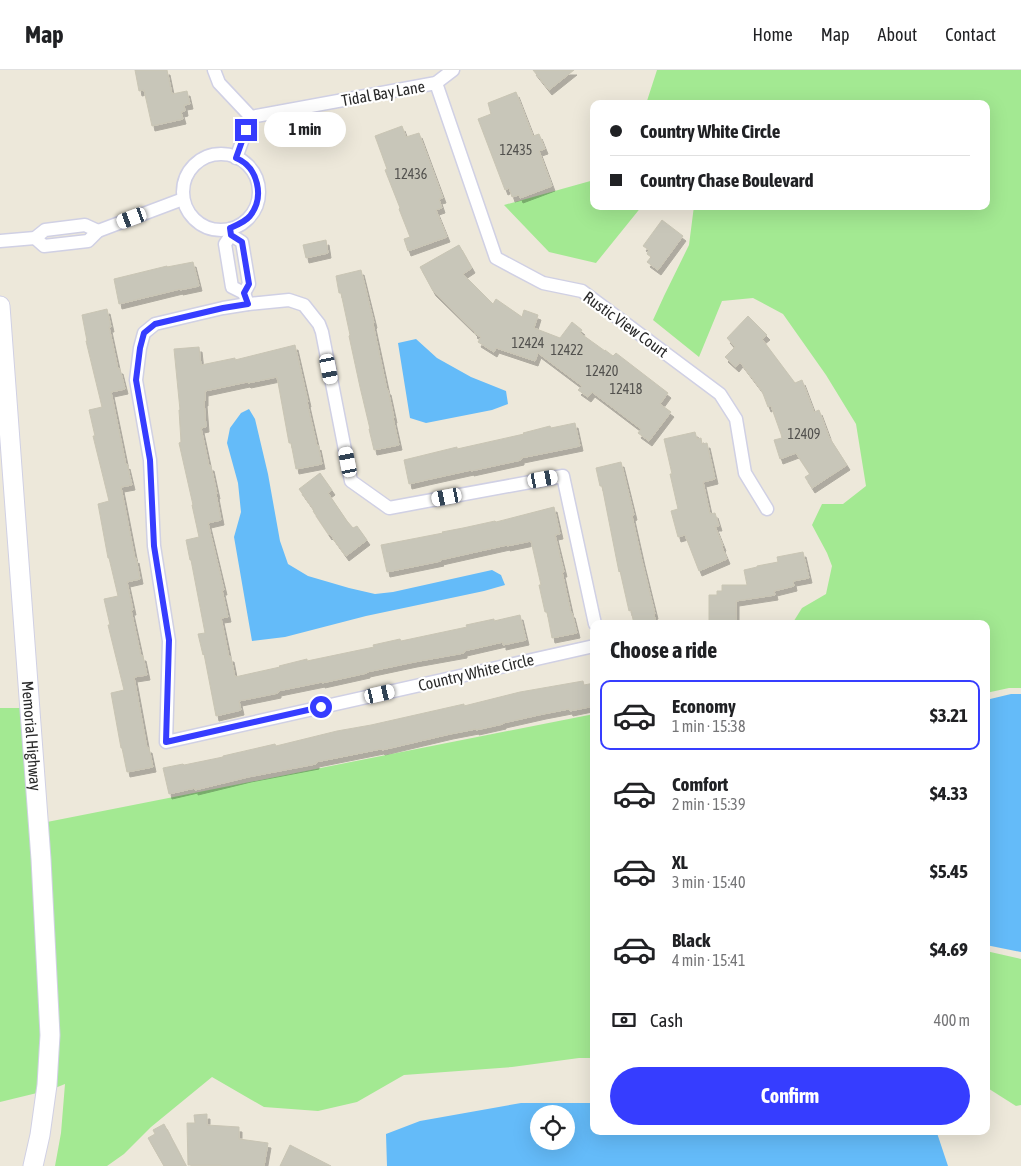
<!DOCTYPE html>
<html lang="en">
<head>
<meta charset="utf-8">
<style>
  body { margin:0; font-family:"Asap Condensed",sans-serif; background:#f2f2f2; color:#202124; height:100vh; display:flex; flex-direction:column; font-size:19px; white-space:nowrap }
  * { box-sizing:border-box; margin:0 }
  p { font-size:16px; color:#757577 }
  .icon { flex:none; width:28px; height:28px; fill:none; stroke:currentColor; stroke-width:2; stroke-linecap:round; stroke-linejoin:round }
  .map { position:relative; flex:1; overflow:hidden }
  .sheet { position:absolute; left:590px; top:550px; width:400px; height:515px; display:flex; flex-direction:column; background:#fff; border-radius:10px; box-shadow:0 5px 20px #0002 }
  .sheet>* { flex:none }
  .guide { position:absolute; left:590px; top:30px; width:400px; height:110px; border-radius:10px; box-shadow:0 5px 20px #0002; display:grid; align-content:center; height:110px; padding:0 20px; background:#fff }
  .buttons { position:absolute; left:530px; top:1035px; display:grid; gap:10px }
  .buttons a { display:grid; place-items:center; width:45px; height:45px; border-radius:50%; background:#fff; box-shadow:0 5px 20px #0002; font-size:25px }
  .end { position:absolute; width:22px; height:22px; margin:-11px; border:6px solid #363dff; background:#fff; box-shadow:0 0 0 2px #fff }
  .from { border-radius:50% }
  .bubble { position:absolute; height:35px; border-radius:18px; background:#fff; box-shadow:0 5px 20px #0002; font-size:16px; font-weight:700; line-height:35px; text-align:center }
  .car { position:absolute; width:15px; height:30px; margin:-15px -8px; border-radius:6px; box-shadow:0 0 4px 1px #0007; background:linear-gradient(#fff 24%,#345 0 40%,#fff 0 76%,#345 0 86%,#fff 0) }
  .guide b { display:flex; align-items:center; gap:18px; height:48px; font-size:19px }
  .guide b+b { border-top:1px solid #e0e0e0 }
  .guide i { width:12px; height:12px; background:#202124 }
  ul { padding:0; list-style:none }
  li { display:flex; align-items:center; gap:15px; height:70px; margin:0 10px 8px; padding:0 10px; border:2px solid transparent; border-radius:10px }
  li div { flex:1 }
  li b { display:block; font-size:19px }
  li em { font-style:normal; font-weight:700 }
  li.selected { border-color:#363dff }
  li>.icon { width:45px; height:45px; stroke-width:1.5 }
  h2 { padding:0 20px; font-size:22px; line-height:60px }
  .pay { display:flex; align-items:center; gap:12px; height:55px; padding:0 20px; font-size:19px }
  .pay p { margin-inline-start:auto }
  .cta { display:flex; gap:10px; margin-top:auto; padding:10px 20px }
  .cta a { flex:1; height:58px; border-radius:30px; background:#363dff; color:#fff; font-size:20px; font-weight:700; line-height:58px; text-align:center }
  header { display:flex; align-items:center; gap:30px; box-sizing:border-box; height:70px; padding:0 25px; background:#fff; border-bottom:1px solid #e0e0e0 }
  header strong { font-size:24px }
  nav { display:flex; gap:28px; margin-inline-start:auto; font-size:18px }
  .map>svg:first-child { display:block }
</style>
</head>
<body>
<header>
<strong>Map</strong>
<nav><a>Home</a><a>Map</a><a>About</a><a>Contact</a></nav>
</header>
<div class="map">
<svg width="1021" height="1096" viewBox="0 0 1021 1096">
  <defs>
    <filter id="shadow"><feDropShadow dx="3" dy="5" stdDeviation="0" flood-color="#0004"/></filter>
  </defs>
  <rect width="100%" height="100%" fill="#ede8da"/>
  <g fill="#a3e992">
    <path d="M657,0H1021V618H1009L986,623V554H792L802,538L826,524L832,496L827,483L812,455L822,434H843L866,416L856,354L826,305L783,244L753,228L722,231L699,287L653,250L664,226L689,175L694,136H986V34H646Z"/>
    <path d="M594,110V136H642L596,193L549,182L504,135Z"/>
    <path d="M0,638H22L33,784L42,965L37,1023L0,1032Z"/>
    <path d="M594,644V988H579L512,997L404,1005L357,1032L318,1041L264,1037L212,1007L151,1057L124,1084L107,1096H55L61,1063L65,1014L55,1018L47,752Z"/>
    <path d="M986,881L1021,889V1035L1016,1036L986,1017Z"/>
  </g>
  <g fill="#64bbf9" fill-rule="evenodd">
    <path d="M416,269L437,288L471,307L506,321L508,334L492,340L426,353L410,348L398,273Z"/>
    <path d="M249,339L255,349L268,404L280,471L288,494L308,506L349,518L375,524L393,522L492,500L501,505L505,515L484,521L366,546L285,567L252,571L234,467L241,442L238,413L227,373L230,358L241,343Z"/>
    <path d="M1011,624H1021V882L986,875V630Z"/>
    <path d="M521,1033H594V1061H918L937,1063L948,1096H387L386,1064L420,1051ZM539,1044H566V1071H539Z"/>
  </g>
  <g fill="#c8c6b9" stroke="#c9c5b4" filter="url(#shadow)">
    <path d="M135,0H167L172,24L187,21L190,34L184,35L185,41L181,42L183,49L152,56L144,20L139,21Z"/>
    <path d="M533,0H574L549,20Z"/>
    <path d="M516,22L533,66L539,64L545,79L539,81L552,116L520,128L519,125L512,127L509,118L505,120L478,49L491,44L488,33Z"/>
    <path d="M402,56L406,67L419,63L443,128L439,129L442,138L436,140L447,167L408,181L404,169L410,167L399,139L400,138L385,100L387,99L375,66Z"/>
    <path d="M662,150L683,166L658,200L647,192L651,187L647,184L649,180L643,176Z"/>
    <path d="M326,170L328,183L306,188L303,175Z"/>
    <path d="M459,175L472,198L463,204L493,234L496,229L522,247L524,240L538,245L534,258L560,268L572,252L582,260L580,263L605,281V280L613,286L616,283L668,323L660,334L671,342L649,371L638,363L641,359L592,322L588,327L578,320L582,316L538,283L535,291L496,278L494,282L478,272L481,267L474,263L475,262L433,221L420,197Z"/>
    <path d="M193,192L199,216L180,220V219L119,234L114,209L167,196V197Z"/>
    <path d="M361,200L374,253L373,254L387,320H388L394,348H393L399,375L374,380L369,359H370L360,317L349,266L350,265L341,223H339L336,206Z"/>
    <path d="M107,239L111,257H109L118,299H120L125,319L111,322L126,395L127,394L132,415L121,417L135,489L136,488L140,509L127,512L133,540H131L141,586H143L147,605L134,607L147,678H149L153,697L127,702L122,678H121L111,623L124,620L108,555H110L104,529L118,526L109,488H108L98,434L109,431L93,366H95L89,340L102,337L86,271H87L82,245Z"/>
    <path d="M748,246L767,265L762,269L795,313L802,310L814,342L819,340L829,367L847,395L812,418L805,407L810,404L796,383L780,389L774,370L782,368L781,364L771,336L768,337L762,321L740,292L736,297L725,287L735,277L727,268Z"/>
    <path d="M295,275L308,332H307L317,376L318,375L322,394L296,399L291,373H289L277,307L248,313L247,312L205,321V331H204L206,357L201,358L209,396H211L217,424H216L221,450L208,453L224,520H222L228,547L221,548L229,587H231L235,607L280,597L279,596L307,589V591L374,577L373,575L400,569L401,571L467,557L466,555L494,549V551L520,545L526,570L503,575V572L464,581V583L414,592L367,602V603L322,613V612L278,621V623L239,631L241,640L216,646L204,584L203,585L198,564L205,563L191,490H190L186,470L199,467L192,435H193L179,373L181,372L179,340H180L174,279L199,277L201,295L235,288V290Z"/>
    <path d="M575,353L580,376L521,388V390L471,401V400L426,410L409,414L404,390L457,377V379L524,364L523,363L550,356L551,358Z"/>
    <path d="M695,362L697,369L701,368L702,374L707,373L715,409L703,412L710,444L715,443L719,456H715L723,476L722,477L727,489L699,501L685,465L678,467L671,441L678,439L670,404H672L664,369Z"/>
    <path d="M621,392L634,445L632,446L642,491L655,544H654L656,554H634L631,540L629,541L620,501L619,502L602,416H600L596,398Z"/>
    <path d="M320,403L332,420L328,423L347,451L353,458L357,456L367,470L346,486L330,464L329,465L313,441L314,440L299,419Z"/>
    <path d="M554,437L560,464L555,465L564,502H562L571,543H572L577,563L552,568L547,542H545L539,515H541L531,471L507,476V475L440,490L441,491L387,502L381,475L443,463L442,462L463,458L495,451L496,452Z"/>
    <path d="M803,482L809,508L793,511L794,516L774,521L775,525L736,531V554H709V525H717V521H722V515H747L744,500L757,497V496L778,492L777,487Z"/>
    <path d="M583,611L584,615L594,613V636L570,641L569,639L543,644L503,653V654L476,660V659L450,664L382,680L381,679L316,692V694L248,707L195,720V718L169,724L163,698L183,694L184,695L223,687V686L275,674L276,676L337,661L371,655L464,634V636L520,622Z"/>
    <path d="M207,1044V1055L239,1057V1069L268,1073L264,1096H221V1095H188L187,1053H195L194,1045Z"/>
    <path d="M164,1054L186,1096H164L148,1068L155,1064L153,1060Z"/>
    <path d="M290,1075L331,1096H280Z"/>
  </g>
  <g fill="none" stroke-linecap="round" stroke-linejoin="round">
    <defs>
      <g id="street">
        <path d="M214,0L219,13L251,47L436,13L453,0"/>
        <path d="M436,13L496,188L543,213L582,221L720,324L736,349L745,403L767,439"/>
        <circle cx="221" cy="122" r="38"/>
        <path d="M236,88L251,47"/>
        <path d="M230,159L231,165L242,172L249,214L244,223"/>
        <path d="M231,165L225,174L232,217L244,223L248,234"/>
        <path d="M35,168L44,176L88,171L98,161L183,129"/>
        <path d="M0,171L35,168L45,160L85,155L98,161"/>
        <path d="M594,576L166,672L169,571L154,476L150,390L136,310L140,278L144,263L155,254L223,238L248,234L289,230L304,235L319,254L322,262L351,411L389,438L563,406L595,554"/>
      </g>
      <g id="secondary">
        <path id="s1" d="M0,236L41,789L50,965L47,1015L40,1065L33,1096"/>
      </g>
    </defs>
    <use href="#street" stroke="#d0d0e4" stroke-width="15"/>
    <use href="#secondary" stroke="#d0d0e4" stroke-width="21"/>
    <use href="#street" stroke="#fff" stroke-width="12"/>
    <use href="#secondary" stroke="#fff" stroke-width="19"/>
  </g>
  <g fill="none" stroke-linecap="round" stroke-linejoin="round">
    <path stroke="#363dff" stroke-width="6" d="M246,60L236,88C258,97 265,127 250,146C245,152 237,155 230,158L231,165L242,172L249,214L244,223L248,234L223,238L155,254L144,263L140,278L136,310L150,390L154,476L169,570L166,672L321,637"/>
  </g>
  <g text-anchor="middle" stroke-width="4.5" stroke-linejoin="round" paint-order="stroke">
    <g font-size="14" fill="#52514e">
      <text x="516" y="85">12435</text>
      <text x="411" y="109">12436</text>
      <text x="528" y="278">12424</text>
      <text x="567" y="285">12422</text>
      <text x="602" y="306">12420</text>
      <text x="626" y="324">12418</text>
      <text x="804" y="369">12409</text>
    </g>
    <g font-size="16" fill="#2a2a2a" stroke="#fff">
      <text transform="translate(383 23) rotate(-10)" y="6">Tidal Bay Lane</text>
      <text transform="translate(626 254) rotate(36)" y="6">Rustic View Court</text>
      <text transform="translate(476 602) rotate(-13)" y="6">Country White Circle</text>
      <text dy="6" stroke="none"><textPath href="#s1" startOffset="431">Memorial Highway</textPath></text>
    </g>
  </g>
</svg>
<div class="buttons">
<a><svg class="icon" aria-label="locate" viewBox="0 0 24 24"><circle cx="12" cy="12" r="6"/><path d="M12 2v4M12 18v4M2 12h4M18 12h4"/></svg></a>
</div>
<i class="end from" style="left:321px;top:637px"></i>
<i class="end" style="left:246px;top:60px"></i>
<div class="bubble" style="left:264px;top:42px;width:82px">1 min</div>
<i class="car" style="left:132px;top:148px;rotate:250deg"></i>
<i class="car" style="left:329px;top:299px;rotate:169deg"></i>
<i class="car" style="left:348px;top:392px;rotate:349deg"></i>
<i class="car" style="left:543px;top:409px;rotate:80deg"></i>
<i class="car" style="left:447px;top:427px;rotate:259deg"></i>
<i class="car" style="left:380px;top:624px;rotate:77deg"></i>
<div class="guide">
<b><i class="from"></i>Country White Circle</b>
<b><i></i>Country Chase Boulevard</b>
</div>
<section class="sheet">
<h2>Choose a ride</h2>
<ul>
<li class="selected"><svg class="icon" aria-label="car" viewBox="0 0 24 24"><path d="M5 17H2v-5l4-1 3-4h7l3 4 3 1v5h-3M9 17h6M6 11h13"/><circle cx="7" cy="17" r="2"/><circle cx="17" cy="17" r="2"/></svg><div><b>Economy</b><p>1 min · 15:38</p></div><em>$3.21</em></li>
<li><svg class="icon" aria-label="car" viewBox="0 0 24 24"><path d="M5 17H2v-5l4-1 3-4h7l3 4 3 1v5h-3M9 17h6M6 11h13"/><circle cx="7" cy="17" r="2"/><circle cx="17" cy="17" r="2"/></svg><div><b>Comfort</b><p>2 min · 15:39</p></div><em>$4.33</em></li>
<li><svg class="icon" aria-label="car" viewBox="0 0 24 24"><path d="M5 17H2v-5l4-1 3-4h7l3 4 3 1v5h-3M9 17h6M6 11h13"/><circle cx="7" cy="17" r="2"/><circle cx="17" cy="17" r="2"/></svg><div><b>XL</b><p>3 min · 15:40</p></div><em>$5.45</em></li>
<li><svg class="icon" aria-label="car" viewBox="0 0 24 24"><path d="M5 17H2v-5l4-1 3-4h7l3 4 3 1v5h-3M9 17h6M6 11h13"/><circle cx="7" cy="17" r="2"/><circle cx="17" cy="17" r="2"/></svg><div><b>Black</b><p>4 min · 15:41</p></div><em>$4.69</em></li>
</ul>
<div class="pay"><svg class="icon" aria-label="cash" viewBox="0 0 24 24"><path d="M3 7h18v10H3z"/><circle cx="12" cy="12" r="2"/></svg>Cash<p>400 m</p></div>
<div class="cta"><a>Confirm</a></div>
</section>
</div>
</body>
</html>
